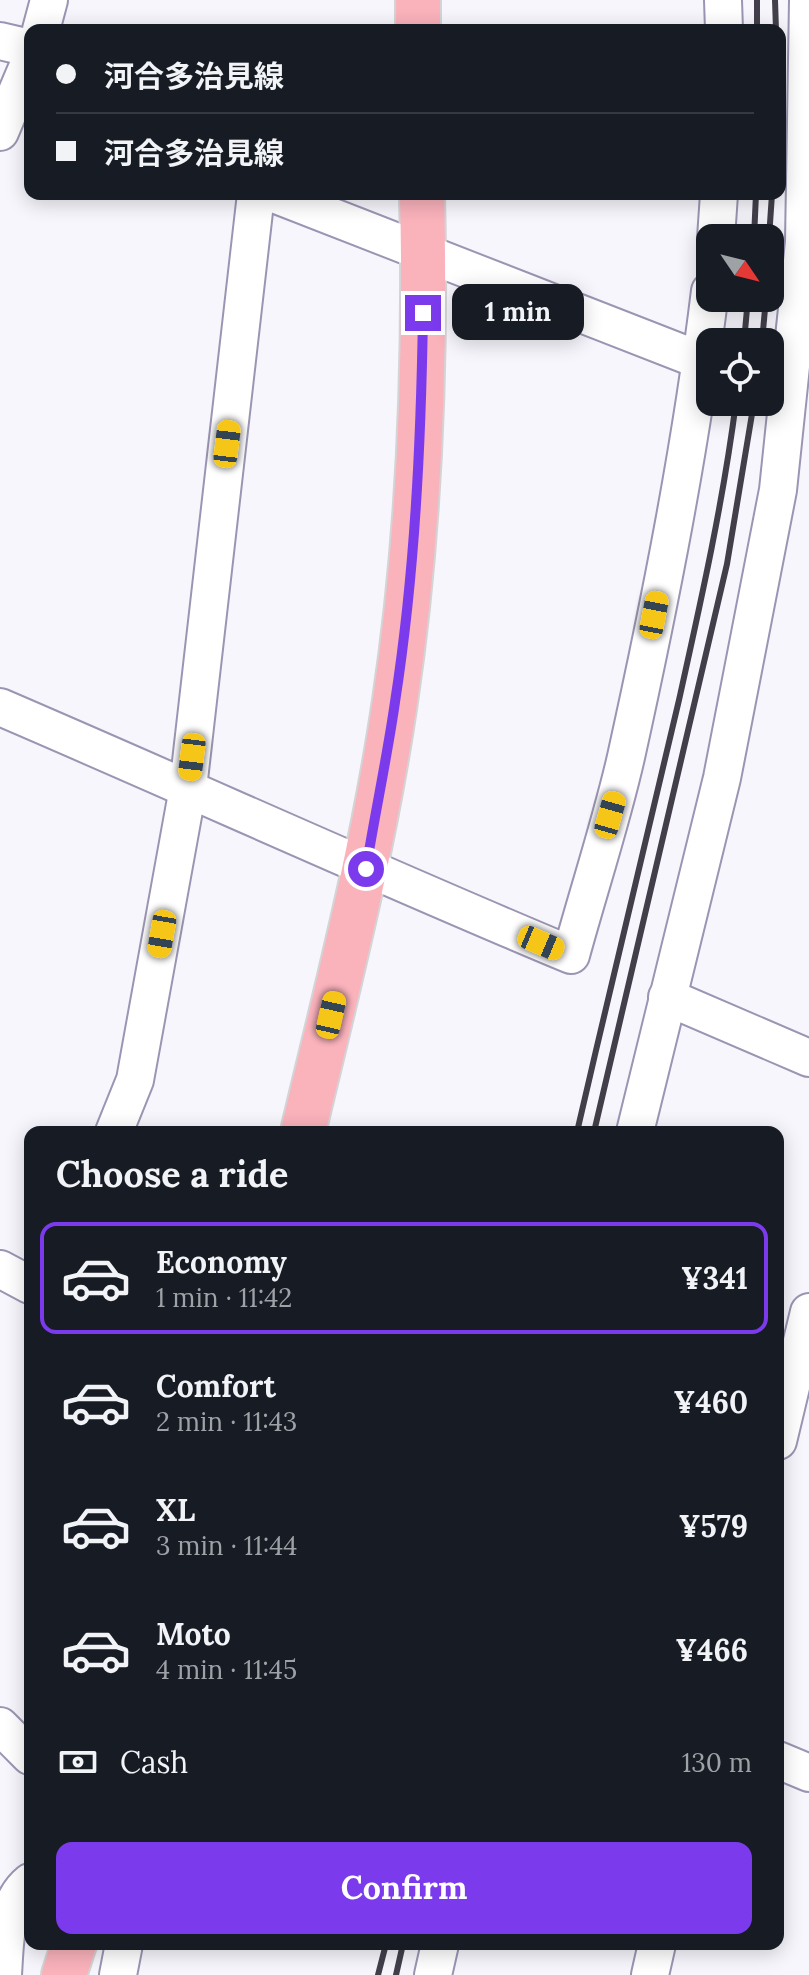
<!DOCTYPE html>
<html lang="en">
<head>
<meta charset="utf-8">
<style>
  body { margin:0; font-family:Lora,"Noto Sans JP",serif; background:#242831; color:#f1f3f6; height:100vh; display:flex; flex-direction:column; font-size:30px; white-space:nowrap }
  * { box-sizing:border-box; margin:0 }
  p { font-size:26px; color:#9ea1a6 }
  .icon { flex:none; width:44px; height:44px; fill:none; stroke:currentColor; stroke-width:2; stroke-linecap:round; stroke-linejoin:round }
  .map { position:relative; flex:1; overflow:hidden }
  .panel { position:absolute; left:24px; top:1126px; width:760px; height:824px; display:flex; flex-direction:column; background:#171b24; border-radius:16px; box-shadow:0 4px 20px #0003 }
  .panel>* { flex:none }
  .top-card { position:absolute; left:24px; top:24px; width:762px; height:176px; border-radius:16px; box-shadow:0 4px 20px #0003; display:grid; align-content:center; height:176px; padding:0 32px; background:#171b24 }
  .needle { width:52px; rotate:125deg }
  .fabs { position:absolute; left:696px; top:224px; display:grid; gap:16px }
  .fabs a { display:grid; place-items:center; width:88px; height:88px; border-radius:16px; background:#171b24; box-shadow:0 4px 20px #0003; font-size:40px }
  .end { position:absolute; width:36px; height:36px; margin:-18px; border:10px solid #7c3aed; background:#fff; box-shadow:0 0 0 4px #fff }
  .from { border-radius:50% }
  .bubble { position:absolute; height:56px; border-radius:16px; background:#171b24; box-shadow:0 4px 20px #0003; font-size:26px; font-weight:700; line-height:56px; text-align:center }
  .car { position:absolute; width:24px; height:48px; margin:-24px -12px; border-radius:10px; box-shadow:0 0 6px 2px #0007; background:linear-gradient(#f5c518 24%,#345 0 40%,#f5c518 0 76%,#345 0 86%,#f5c518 0) }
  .top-card b { display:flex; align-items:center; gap:28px; height:76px; font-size:30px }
  .top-card b+b { border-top:2px solid #363941 }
  .top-card i { width:20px; height:20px; background:#f1f3f6 }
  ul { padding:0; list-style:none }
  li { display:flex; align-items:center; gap:24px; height:112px; margin:0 16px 12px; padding:0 16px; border:4px solid transparent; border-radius:16px }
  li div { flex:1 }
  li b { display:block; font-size:30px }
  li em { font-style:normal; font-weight:700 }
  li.active { border-color:#7c3aed }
  li>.icon { width:72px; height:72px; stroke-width:1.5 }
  h2 { padding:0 32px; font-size:36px; line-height:96px }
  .pay { display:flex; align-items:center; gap:20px; height:88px; padding:0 32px; font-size:30px }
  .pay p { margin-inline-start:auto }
  .cta { display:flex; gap:16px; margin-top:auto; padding:16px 32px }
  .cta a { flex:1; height:92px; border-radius:16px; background:#7c3aed; color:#fff; font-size:32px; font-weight:700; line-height:92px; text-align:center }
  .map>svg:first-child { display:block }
</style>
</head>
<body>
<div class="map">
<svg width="809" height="1975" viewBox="0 0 809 1975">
  <rect width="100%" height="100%" fill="#f7f6fc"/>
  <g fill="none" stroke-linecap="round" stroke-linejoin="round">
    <defs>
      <g id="minor">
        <path d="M723,0L724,30"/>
        <path d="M41,30L49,0"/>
        <path d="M0,41L30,48"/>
        <path d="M0,132L30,61"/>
        <path d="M274,194L702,361"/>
        <path d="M716,238L719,194"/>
        <path d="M0,707C191,789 379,875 571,955C589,889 611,823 626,757C660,603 691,447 710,291"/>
        <path d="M667,997L809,1058"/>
        <path d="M114,1132L135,1080L188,788L256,194"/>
        <path d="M635,1132L722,778L778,490L804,242L808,0"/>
        <path d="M0,1269L30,1285"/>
        <path d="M778,1441L809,1312"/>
        <path d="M0,1726L30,1756"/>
        <path d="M778,1760L809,1773"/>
        <path d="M3,1975C5,1945 4,1903 30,1882"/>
        <path d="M118,1975L124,1944"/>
        <path d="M433,1975L440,1944"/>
        <path d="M650,1975L657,1944"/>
      </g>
      <g id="major">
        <path d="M418,0V30"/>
        <path d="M303,1132C337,989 374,846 395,701C420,533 426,363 422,194"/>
        <path d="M64,1975L74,1944"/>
      </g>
    </defs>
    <use href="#minor" stroke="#9b95b3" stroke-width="40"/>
    <use href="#major" stroke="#d4d3d6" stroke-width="48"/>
    <use href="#minor" stroke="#fff" stroke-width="36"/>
    <use href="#major" stroke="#fab2bb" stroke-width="44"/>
    <g stroke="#423f4a" stroke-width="6">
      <path d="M757,0V30"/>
      <path d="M775,0L776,30"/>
      <path d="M754,238L756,194"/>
      <path d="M769,238L772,194"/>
      <path d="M744,342L748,298"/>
      <path d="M762,342L766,298"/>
      <path d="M577,1132C610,988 646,845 679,700C701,601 723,503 736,402"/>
      <path d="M594,1132L727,564L754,402"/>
      <path d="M378,1975L386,1944"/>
      <path d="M396,1975L403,1944"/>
    </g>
  </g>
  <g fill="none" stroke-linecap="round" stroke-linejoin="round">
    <path stroke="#7c3aed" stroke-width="10" d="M366,869C375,813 387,758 395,702C415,573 421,443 423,313"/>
  </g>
</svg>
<div class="fabs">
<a><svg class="needle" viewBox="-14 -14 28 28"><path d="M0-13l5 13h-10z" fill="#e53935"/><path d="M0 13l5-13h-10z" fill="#9ea1a6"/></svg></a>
<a><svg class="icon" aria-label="locate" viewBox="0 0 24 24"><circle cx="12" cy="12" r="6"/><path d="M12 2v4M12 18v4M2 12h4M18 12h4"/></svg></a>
</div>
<i class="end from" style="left:366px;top:869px"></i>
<i class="end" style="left:423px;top:313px"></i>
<div class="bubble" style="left:452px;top:284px;width:132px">1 min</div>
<i class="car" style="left:227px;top:444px;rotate:7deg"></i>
<i class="car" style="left:654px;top:615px;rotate:11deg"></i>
<i class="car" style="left:192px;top:757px;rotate:187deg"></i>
<i class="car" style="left:610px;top:815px;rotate:16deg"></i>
<i class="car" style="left:162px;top:934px;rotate:190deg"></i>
<i class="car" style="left:541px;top:943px;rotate:113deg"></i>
<i class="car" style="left:331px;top:1015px;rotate:13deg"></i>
<div class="top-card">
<b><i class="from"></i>河合多治見線</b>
<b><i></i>河合多治見線</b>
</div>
<section class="panel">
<h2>Choose a ride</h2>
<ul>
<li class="active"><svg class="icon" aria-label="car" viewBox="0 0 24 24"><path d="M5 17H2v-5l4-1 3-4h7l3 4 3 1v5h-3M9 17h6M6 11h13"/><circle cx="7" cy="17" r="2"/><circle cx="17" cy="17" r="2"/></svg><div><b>Economy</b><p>1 min · 11:42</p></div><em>¥341</em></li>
<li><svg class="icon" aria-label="car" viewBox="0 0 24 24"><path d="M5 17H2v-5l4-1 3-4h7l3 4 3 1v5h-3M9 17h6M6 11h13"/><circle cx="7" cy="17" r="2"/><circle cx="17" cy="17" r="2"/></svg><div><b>Comfort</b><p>2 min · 11:43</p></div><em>¥460</em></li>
<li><svg class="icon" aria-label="car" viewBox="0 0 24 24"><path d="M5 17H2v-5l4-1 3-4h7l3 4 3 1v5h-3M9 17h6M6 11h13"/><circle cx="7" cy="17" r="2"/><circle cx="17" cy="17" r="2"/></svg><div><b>XL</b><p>3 min · 11:44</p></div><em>¥579</em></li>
<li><svg class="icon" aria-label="car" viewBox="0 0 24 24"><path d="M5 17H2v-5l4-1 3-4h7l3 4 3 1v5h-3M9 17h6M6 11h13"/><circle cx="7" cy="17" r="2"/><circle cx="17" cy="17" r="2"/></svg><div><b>Moto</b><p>4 min · 11:45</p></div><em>¥466</em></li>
</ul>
<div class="pay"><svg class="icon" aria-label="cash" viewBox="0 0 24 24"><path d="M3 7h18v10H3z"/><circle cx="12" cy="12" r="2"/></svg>Cash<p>130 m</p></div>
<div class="cta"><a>Confirm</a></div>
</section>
</div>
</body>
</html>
